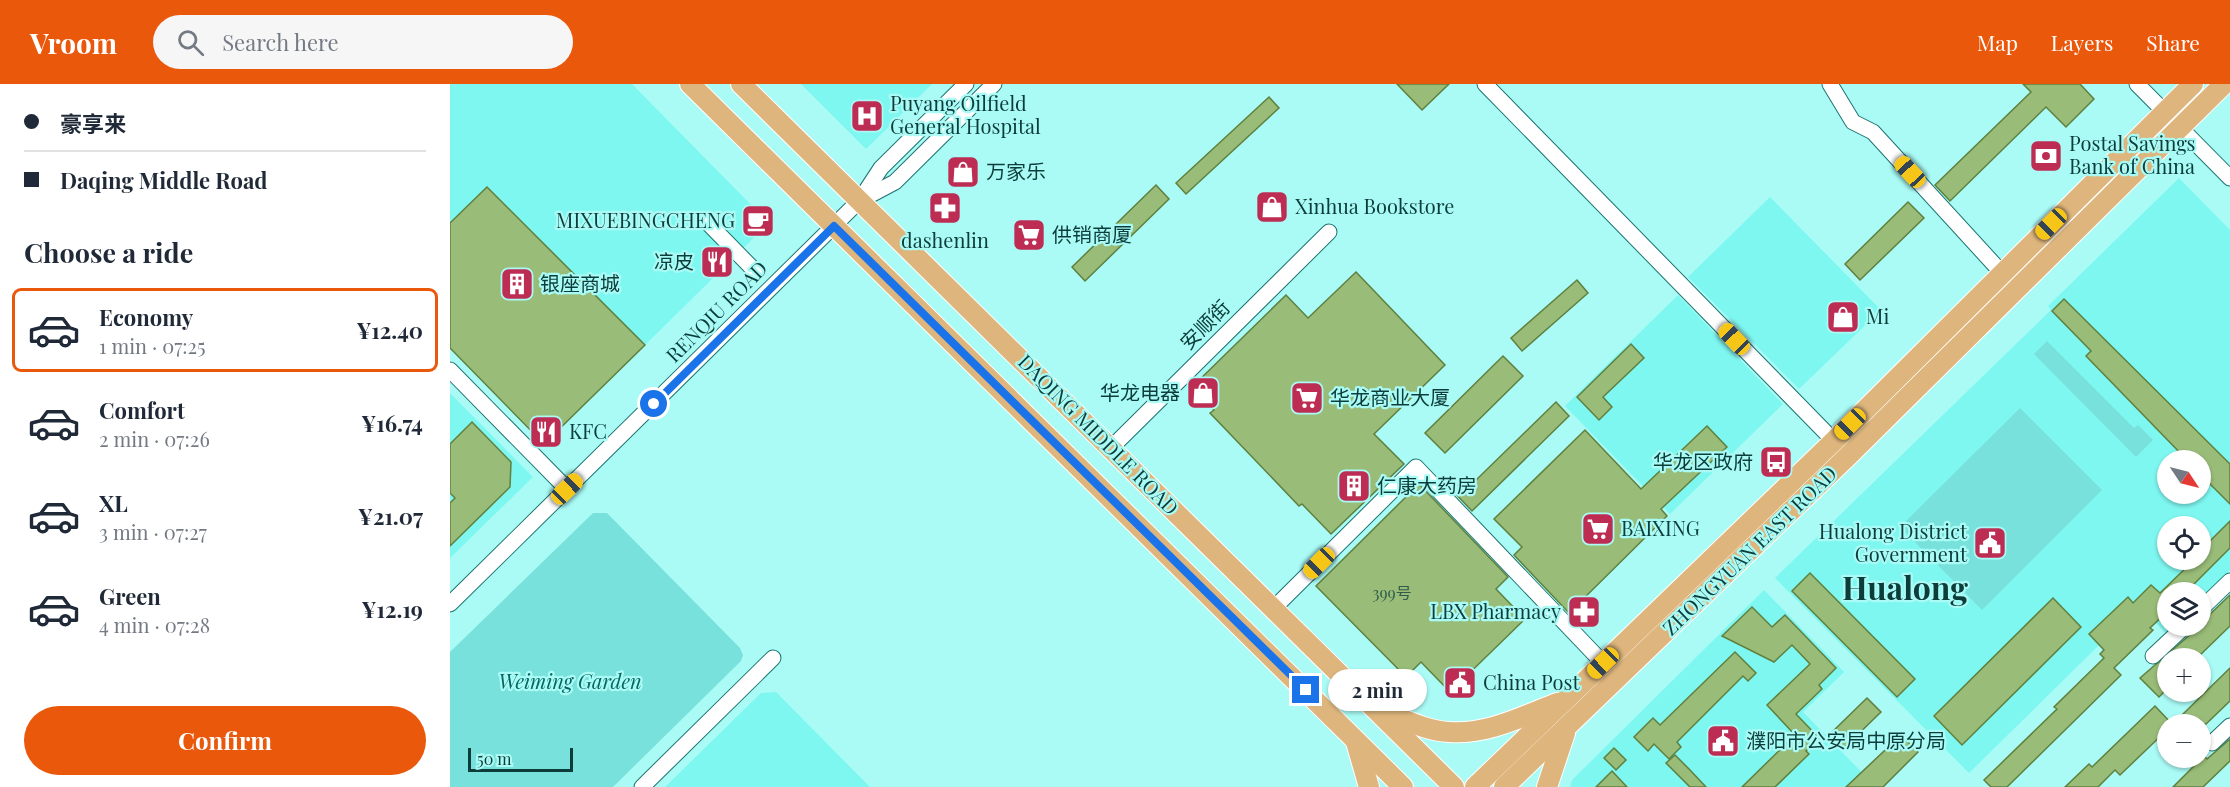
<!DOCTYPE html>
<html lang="en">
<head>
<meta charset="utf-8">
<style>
  body { margin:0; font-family:"Playfair Display","Noto Sans SC",serif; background:#f6f6f7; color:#1f2937; height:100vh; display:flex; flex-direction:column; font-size:22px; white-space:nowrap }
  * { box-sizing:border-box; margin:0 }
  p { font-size:20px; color:#747a83 }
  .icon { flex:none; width:33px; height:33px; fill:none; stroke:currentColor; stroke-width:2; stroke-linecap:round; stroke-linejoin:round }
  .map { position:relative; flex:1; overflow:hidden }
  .panel { display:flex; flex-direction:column; background:#fff; width:450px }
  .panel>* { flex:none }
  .top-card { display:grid; align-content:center; height:132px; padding:0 24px; background:#fff }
  .needle { width:39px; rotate:125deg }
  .fabs { position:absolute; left:1707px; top:366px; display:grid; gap:12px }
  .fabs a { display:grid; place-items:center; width:54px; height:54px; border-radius:50%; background:#fff; box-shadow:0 2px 4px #0004; font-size:30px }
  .scale { position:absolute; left:18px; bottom:15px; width:105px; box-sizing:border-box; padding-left:6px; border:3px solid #0c3d3a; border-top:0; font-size:16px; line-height:21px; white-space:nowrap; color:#0c3d3a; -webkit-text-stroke:4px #aafbf6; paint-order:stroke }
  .end { position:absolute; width:27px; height:27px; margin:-14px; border:8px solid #1a73e8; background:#fff; box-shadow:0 0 0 3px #fff }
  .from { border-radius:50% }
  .bubble { position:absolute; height:42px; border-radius:21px; background:#fff; box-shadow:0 2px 4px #0004; font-size:20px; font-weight:700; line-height:42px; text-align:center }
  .car { position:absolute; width:18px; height:36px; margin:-18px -9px; border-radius:8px; box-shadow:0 0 4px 2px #0007; background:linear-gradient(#f5c518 24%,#345 0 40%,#f5c518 0 76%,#345 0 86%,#f5c518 0) }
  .top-card b { display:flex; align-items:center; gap:21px; height:57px; font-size:22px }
  .top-card b+b { border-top:2px solid #e0e1e3 }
  .top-card i { width:15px; height:15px; background:#1f2937 }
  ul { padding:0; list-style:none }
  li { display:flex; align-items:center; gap:18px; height:84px; margin:0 12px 9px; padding:0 12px; border:3px solid transparent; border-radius:9px }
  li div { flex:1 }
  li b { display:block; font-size:22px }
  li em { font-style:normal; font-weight:700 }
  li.current { border-color:#ea580c }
  li>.icon { width:54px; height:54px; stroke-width:1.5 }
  h2 { padding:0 24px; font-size:27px; line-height:72px }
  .button { display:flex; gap:12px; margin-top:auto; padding:12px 24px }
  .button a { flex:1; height:69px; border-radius:36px; background:#ea580c; color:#fff; font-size:24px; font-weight:700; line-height:69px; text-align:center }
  header { display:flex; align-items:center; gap:36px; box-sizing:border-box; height:84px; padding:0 30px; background:#ea580c; color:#fff }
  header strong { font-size:28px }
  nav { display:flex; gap:33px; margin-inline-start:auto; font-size:21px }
  .search { width:420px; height:54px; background:#f6f6f7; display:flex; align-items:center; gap:15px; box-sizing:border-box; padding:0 21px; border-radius:33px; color:#747a83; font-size:22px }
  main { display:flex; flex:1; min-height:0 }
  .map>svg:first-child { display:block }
</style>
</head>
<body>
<header>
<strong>Vroom</strong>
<div class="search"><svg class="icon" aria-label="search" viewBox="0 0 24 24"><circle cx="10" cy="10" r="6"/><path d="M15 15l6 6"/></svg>Search here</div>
<nav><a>Map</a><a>Layers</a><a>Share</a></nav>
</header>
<main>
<section class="panel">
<div class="top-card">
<b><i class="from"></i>豪享来</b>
<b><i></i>Daqing Middle Road</b>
</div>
<h2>Choose a ride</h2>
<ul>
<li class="current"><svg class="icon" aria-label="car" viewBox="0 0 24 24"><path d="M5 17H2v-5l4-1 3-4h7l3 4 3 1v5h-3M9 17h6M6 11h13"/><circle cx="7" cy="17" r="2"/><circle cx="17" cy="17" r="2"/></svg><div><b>Economy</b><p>1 min · 07:25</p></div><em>¥12.40</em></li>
<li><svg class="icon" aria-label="car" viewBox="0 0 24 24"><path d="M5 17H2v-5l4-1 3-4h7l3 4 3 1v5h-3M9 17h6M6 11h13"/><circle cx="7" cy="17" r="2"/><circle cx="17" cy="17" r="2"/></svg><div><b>Comfort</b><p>2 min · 07:26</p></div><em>¥16.74</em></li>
<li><svg class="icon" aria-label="car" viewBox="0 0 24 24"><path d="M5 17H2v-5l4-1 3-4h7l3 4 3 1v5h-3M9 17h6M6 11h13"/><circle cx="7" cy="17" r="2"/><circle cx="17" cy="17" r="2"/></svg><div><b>XL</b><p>3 min · 07:27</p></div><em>¥21.07</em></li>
<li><svg class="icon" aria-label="car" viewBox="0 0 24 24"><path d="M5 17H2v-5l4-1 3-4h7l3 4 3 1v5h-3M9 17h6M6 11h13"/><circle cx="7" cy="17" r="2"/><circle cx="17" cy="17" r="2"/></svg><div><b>Green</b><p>4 min · 07:28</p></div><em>¥12.19</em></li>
</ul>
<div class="button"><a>Confirm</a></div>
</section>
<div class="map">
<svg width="1780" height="703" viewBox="0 0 1780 703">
  <rect width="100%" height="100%" fill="#aafbf6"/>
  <g fill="#7ef7f0" fill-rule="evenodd">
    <path d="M0,0H182L319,139L195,261L38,103L0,139Z"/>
    <path d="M351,0H482L416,65Z"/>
    <path d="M1729,94L1780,146V486L1751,515L1750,508H1718V542H1723L1716,549L1689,522L1519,689L1325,494L1601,226L1598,222ZM1718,376H1750V410H1718ZM1718,442H1750V476H1718Z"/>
    <path d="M1320,113L1431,226L1349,305L1238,193Z"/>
    <path d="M1228,211L1333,320L1220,430L1115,322Z"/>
    <path d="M0,309L83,393L0,474Z"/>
    <path d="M1314,506L1394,588L1353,628L1426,703H1120L1122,696Z"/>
    <path d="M326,608L420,703H215L311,609Z"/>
  </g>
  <g fill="#79e1db">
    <path d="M1597,257L1684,344L1688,341L1703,356L1686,373L1584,270Z"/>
    <path d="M1570,324L1652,406L1532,526L1450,443Z"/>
    <path d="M143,429H157L290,564L293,571L291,577L163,703H0V568Z"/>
  </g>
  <g fill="#99bc78" stroke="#5f803e" stroke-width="1.5">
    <path d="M947,0H999L972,26Z"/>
    <path d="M1573,0H1630L1644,15L1616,43L1596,23L1500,117L1485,101L1581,8Z"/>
    <path d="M819,13L829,24L736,110L726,99Z"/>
    <path d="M706,101L719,115L635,197L622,183Z"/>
    <path d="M37,103L195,261L94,360L0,264V139Z"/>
    <path d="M1458,118L1474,134L1410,196L1395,180Z"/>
    <path d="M906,188L995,281L924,350L954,380L881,450L852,420L849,422L760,329L764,326L742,303L836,211L858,234Z"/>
    <path d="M1127,196L1138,209L1072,267L1061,254Z"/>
    <path d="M1614,215L1780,380V420L1750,390V376H1737L1636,272L1641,267L1602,227Z"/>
    <path d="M1181,260L1194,274L1153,313L1162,323L1149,336L1127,313Z"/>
    <path d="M1053,272L1073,292L995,369L975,349Z"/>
    <path d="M1106,318L1119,332L1022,427L1002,406L1017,392L1023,399Z"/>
    <path d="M22,338L61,378L60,403L0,462V419L5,414L0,409V360Z"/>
    <path d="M1257,342L1277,363L1211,425L1217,432L1119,529L1064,471L1072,463L1044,435L1135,346L1191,405Z"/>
    <path d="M969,400L1058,493L1046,505L1075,535L1000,608L971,578L956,593L866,502Z"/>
    <path d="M1780,437V464L1736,508H1718V527L1700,544L1703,546L1664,584L1671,591L1557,703H1541L1534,696L1607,625L1604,623L1654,574L1650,570L1654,566L1639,550L1678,513L1683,519L1701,501L1710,509L1744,476H1750V469L1759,458Z"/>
    <path d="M1360,489L1465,595L1447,613L1342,507Z"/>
    <path d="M1780,511V542L1747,574H1718V604L1709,613L1690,594L1742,549L1745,542H1750V536L1757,533Z"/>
    <path d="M1603,514L1631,543L1512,661L1484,632Z"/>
    <path d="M1302,523L1322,543L1335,531L1386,584L1369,601L1372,605L1346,630L1369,654L1356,667L1359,670L1325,703H1292L1345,651L1317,621L1360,580L1342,561L1324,578L1272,552Z"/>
    <path d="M1285,568L1306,589L1298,597L1293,592L1227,658L1231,663L1219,675L1204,660L1198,667L1184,653L1203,634L1210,641Z"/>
    <path d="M1780,584V617L1756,640H1738L1730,633Z"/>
    <path d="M1417,614L1431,628L1394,664L1380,650Z"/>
    <path d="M1705,622L1722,640H1718V645L1670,691L1665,686L1648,703H1615L1639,680L1642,683Z"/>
    <path d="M1451,651L1468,668L1433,703H1396Z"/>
    <path d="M1780,655V677L1753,703H1723L1754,672L1757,675Z"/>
    <path d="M1164,664L1176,676L1166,686L1154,674Z"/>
    <path d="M1225,671L1240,686L1256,703H1240L1216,679Z"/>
    <path d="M1162,687L1177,703H1146Z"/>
  </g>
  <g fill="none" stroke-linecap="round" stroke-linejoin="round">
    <defs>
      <g id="minor">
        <path d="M1035,0L1384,357"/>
        <path d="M1380,0L1403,38L1423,48L1552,189"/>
        <path d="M1687,0L1780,94"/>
        <path d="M413,115L445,98L544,0"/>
        <path d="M257,138L305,187"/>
        <path d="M0,286L117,405"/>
        <path d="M661,364L879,148"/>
        <path d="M0,520L410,116L431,84L516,0"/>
        <path d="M824,524L966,383L1153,579"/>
        <path d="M1750,526L1780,497"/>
        <path d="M1703,572L1735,542"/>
        <path d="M1762,659L1780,642"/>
        <path d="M192,703L323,574"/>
      </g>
      <g id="major">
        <path d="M240,0L953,703"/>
        <path d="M291,0L1004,703"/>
        <path d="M932,627C954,635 976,647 999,648C1037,651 1073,632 1107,619"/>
        <path d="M906,658L919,703"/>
        <path d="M1025,703L1384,357L1743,0"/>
        <path d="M1054,703L1398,372L1774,0"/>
        <path d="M1097,703L1115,649"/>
      </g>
    </defs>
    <use href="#minor" stroke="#1b7470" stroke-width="17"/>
    <use href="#major" stroke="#fff" stroke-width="22"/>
    <use href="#minor" stroke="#fff" stroke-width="15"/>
    <use href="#major" stroke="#deb67d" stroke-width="20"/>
  </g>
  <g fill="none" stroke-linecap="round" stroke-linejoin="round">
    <path stroke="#1a73e8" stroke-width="8" d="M204,320L384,142L856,606"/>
  </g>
  <defs>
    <symbol id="hospital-square" viewBox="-11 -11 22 22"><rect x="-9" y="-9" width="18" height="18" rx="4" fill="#bd2d53" stroke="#aafbf6"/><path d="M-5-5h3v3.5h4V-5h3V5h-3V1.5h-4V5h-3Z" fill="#fff"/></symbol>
    <symbol id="bank-square" viewBox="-11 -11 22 22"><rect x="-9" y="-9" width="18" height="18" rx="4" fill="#bd2d53" stroke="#aafbf6"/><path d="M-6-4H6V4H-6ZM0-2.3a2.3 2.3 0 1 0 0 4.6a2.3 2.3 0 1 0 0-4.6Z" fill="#fff"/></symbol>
    <symbol id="shop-square" viewBox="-11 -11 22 22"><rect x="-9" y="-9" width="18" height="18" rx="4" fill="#bd2d53" stroke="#aafbf6"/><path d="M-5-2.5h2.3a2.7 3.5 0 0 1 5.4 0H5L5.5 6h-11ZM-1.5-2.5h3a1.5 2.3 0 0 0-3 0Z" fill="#fff"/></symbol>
    <symbol id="pharmacy-square" viewBox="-11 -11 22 22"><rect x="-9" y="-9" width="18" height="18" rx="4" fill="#bd2d53" stroke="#aafbf6"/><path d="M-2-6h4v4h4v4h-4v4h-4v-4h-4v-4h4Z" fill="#fff"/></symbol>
    <symbol id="cafe-square" viewBox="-11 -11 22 22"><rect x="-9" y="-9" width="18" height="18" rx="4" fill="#bd2d53" stroke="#aafbf6"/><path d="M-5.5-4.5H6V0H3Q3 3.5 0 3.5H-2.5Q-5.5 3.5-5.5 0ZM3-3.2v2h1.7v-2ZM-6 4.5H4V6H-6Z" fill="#fff"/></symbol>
    <symbol id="supermarket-square" viewBox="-11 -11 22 22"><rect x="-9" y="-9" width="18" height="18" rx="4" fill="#bd2d53" stroke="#aafbf6"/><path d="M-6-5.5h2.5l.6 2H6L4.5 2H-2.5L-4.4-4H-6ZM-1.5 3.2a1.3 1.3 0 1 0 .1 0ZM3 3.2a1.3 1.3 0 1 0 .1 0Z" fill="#fff"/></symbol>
    <symbol id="restaurant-square" viewBox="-11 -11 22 22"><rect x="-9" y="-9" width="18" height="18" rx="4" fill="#bd2d53" stroke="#aafbf6"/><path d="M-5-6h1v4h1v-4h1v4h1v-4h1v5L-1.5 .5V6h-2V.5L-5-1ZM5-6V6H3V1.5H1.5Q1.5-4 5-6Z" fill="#fff"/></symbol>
    <symbol id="building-square" viewBox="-11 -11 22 22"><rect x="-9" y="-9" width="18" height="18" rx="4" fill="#bd2d53" stroke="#aafbf6"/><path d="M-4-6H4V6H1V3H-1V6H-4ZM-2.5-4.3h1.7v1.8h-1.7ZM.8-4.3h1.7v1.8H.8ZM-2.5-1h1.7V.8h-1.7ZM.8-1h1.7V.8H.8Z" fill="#fff"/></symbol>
    <symbol id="bus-square" viewBox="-11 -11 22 22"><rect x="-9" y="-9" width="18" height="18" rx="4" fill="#bd2d53" stroke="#aafbf6"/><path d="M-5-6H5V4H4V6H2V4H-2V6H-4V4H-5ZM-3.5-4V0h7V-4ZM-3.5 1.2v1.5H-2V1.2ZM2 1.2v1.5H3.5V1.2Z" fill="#fff"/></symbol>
    <symbol id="civic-square" viewBox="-11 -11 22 22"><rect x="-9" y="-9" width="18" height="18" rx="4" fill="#bd2d53" stroke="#aafbf6"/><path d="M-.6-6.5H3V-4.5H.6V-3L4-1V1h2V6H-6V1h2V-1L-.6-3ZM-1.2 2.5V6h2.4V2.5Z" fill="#fff"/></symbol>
  </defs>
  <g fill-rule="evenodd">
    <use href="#hospital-square" x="398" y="13" width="38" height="38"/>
    <use href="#bank-square" x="1577" y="53" width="38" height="38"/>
    <use href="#shop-square" x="494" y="69" width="38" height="38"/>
    <use href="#shop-square" x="803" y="104" width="38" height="38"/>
    <use href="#pharmacy-square" x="476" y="105" width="38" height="38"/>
    <use href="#cafe-square" x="289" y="118" width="38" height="38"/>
    <use href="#supermarket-square" x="560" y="132" width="38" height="38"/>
    <use href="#restaurant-square" x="248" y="159" width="38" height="38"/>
    <use href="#building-square" x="48" y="181" width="38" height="38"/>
    <use href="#shop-square" x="1374" y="214" width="38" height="38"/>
    <use href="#shop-square" x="734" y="290" width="38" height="38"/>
    <use href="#supermarket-square" x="838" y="295" width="38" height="38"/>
    <use href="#restaurant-square" x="77" y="329" width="38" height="38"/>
    <use href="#bus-square" x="1307" y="359" width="38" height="38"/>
    <use href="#building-square" x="885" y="383" width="38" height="38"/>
    <use href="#supermarket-square" x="1129" y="426" width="38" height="38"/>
    <use href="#civic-square" x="1521" y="440" width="38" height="38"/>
    <use href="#pharmacy-square" x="1115" y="509" width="38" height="38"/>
    <use href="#civic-square" x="991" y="580" width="38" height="38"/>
    <use href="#civic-square" x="1254" y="638" width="38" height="38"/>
  </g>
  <g text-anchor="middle" stroke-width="4.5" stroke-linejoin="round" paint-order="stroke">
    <g font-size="16" fill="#2f5d4a">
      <text x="942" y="515">399号</text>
    </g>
    <g font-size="20" fill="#0c3d3a" stroke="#aafbf6" text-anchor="start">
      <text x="440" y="27">Puyang Oilfield<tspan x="440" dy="23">General Hospital</tspan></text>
      <text x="1619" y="67">Postal Savings<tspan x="1619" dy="23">Bank of China</tspan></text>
      <text x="536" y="95">万家乐</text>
      <text x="845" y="130">Xinhua Bookstore</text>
      <text x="285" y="144" text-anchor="end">MIXUEBINGCHENG</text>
      <text x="602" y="158">供销商厦</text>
      <text x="495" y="164" text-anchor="middle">dashenlin</text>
      <text x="244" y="185" text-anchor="end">凉皮</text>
      <text x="90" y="207">银座商城</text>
      <text x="1416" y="240">Mi</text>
      <text x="730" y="316" text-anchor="end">华龙电器</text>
      <text x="880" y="321">华龙商业大厦</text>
      <text x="119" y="355">KFC</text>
      <text x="1303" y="385" text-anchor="end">华龙区政府</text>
      <text x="927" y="409">仁康大药房</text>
      <text x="1171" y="452">BAIXING</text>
      <text x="1517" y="455" text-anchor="end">Hualong District<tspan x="1517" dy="23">Government</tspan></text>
      <text x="1111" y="535" text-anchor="end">LBX Pharmacy</text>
      <text x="1033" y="606">China Post</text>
      <text x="1296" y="664">濮阳市公安局中原分局</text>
    </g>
    <g font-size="20" fill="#0c3d3a" stroke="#aafbf6">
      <text transform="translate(267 228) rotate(-45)" y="7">RENQIU ROAD</text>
      <text transform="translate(755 241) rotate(-45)" y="7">安顺街</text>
      <text transform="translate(648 351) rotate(45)" y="7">DAQING MIDDLE ROAD</text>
      <text transform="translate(1300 467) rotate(-44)" y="7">ZHONGYUAN EAST ROAD</text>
    </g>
    <g font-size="20" font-style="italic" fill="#046561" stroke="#aafbf6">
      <text x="120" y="605">Weiming Garden</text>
    </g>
    <g font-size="32" font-weight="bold" fill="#0c3d3a" stroke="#aafbf6">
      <text x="1455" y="516">Hualong</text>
    </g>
  </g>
</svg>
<div class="fabs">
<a><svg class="needle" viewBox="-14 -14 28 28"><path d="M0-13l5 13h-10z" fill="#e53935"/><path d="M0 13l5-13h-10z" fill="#747a83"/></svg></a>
<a><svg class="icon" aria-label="locate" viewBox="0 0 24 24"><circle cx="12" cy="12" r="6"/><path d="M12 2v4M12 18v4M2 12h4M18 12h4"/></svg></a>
<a><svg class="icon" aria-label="layers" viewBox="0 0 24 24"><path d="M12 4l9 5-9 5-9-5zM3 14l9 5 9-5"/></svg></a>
<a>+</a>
<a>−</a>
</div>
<div class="scale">50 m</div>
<i class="end from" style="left:204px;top:320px"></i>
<i class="end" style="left:856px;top:606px"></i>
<div class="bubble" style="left:878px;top:585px;width:99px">2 min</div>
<i class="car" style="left:1460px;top:88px;rotate:317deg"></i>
<i class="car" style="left:1601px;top:140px;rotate:225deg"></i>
<i class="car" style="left:1284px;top:255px;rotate:316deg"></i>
<i class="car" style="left:1400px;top:340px;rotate:225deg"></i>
<i class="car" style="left:117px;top:405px;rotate:46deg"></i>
<i class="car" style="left:869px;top:479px;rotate:225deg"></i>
<i class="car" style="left:1153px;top:579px;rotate:226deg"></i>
</div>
</main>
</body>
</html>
